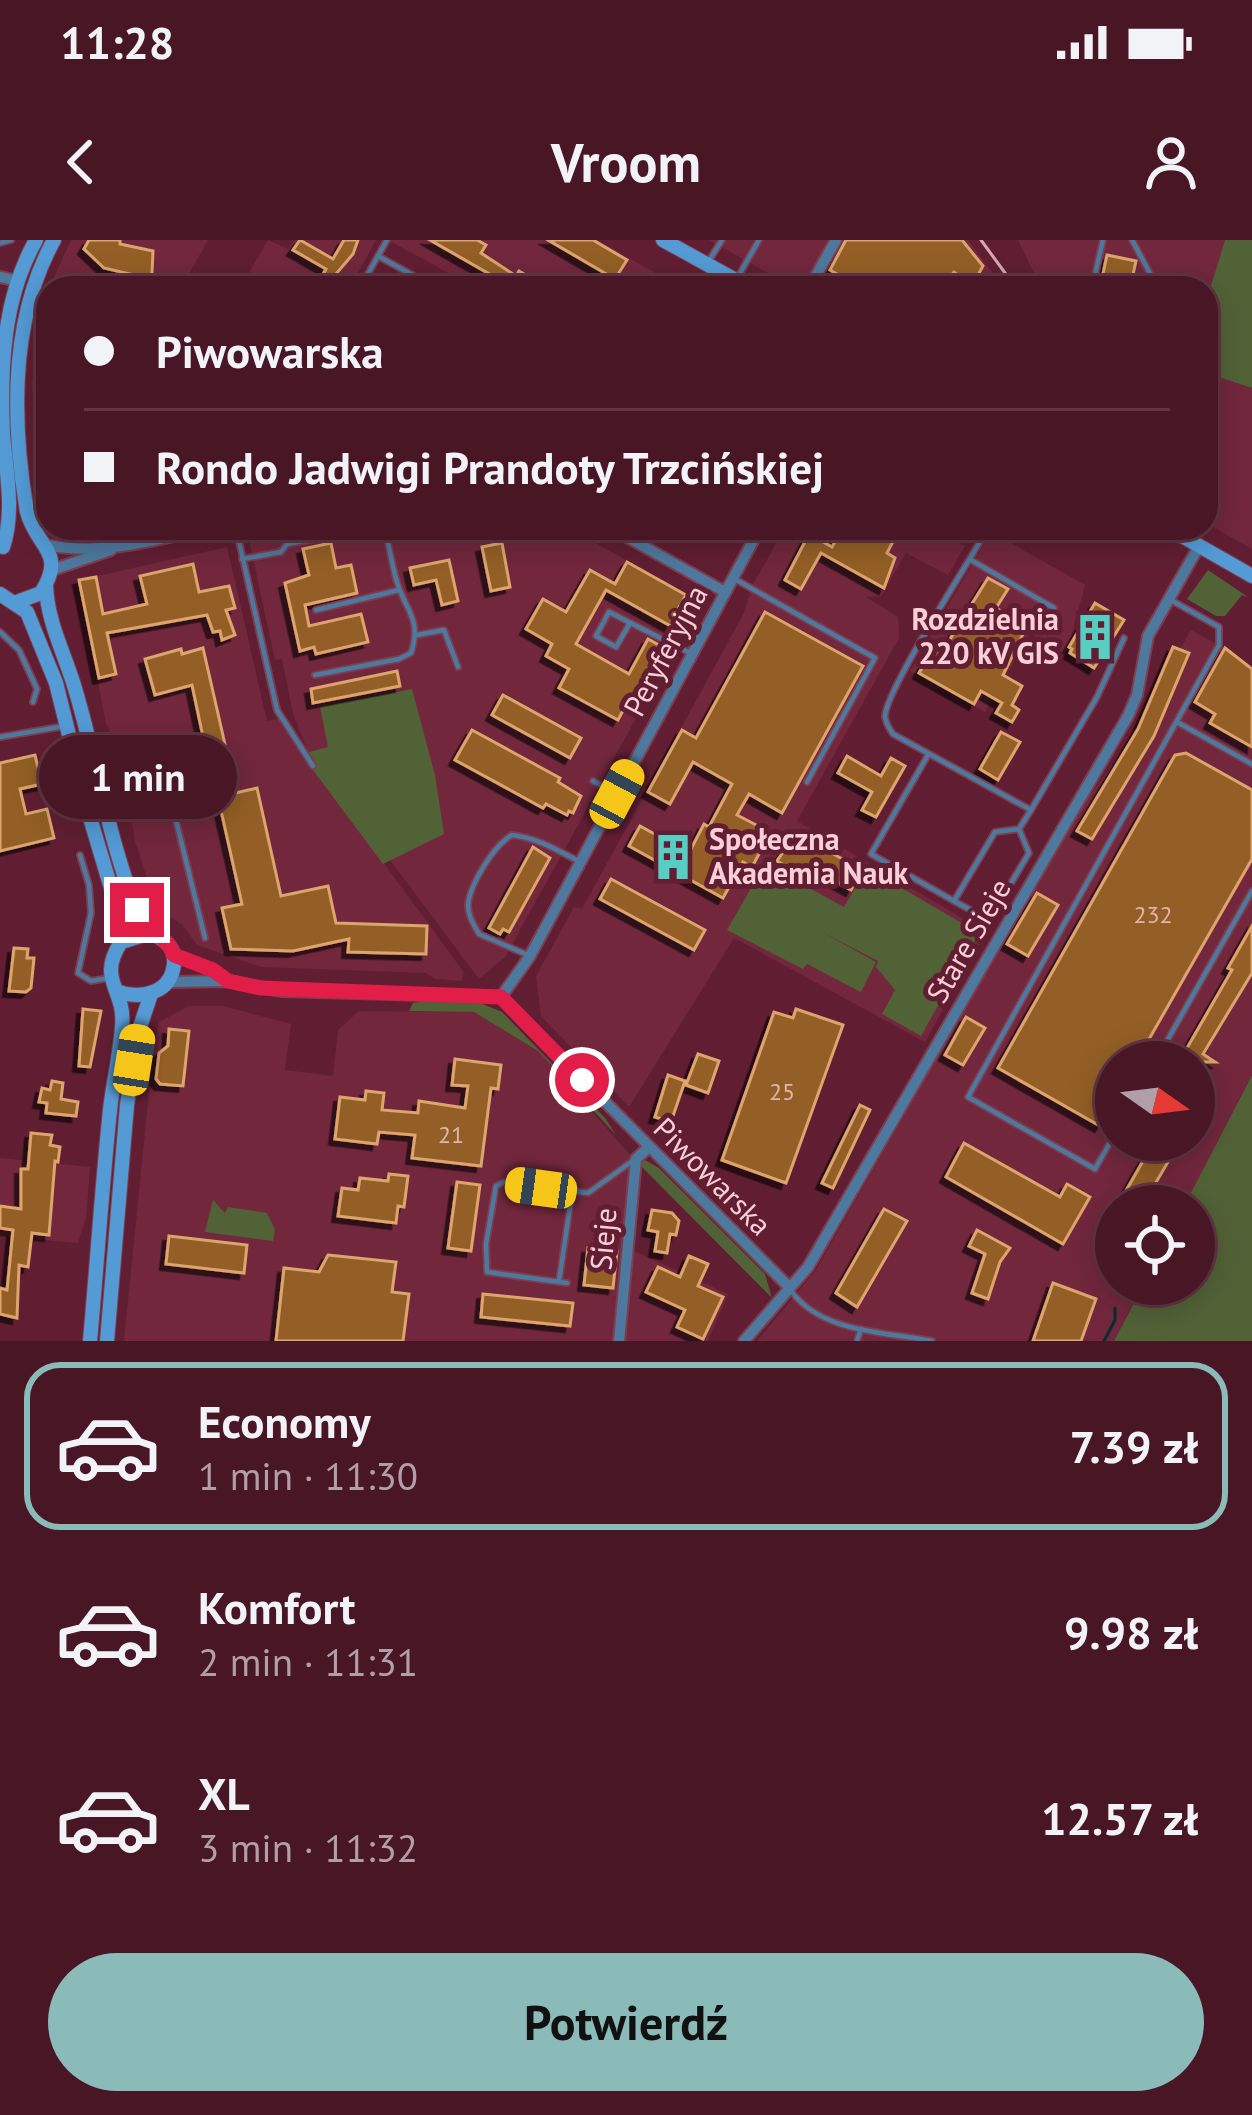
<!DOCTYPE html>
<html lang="pl">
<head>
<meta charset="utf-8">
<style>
  body { margin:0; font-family:"PT Sans",sans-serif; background:#501f2e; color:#f1f3f6; height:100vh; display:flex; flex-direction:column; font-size:45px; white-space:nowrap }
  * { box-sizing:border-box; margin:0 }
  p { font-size:39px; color:#b19fa7 }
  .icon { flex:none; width:66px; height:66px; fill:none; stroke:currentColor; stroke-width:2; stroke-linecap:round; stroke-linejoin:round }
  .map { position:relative; height:1101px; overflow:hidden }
  .panel { display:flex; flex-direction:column; background:#491626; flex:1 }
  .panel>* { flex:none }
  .banner { position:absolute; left:36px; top:36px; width:1182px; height:264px; border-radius:36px; box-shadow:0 6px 30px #0003,0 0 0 3px #613543; display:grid; align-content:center; height:264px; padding:0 48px; background:#491626 }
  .needle { width:78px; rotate:104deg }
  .fabs { position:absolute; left:1095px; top:801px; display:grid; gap:24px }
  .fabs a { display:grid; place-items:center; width:120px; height:120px; border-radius:50%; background:#491626; box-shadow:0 6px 30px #0003,0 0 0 3px #613543; font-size:60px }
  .end { position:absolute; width:54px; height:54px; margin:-27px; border:15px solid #e11d48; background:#fff; box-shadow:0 0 0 6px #fff }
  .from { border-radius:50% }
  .bubble { position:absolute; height:84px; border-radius:42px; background:#491626; box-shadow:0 6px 30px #0003,0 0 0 3px #613543; font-size:39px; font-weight:700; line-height:84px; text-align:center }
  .car { position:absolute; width:36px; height:72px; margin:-36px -18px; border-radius:15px; box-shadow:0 0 9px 3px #0007; background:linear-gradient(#f5c518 24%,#345 0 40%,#f5c518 0 76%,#345 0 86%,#f5c518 0) }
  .banner b { display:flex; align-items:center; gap:42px; height:114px; font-size:45px }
  .banner b+b { border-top:3px solid #613543 }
  .banner i { width:30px; height:30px; background:#f1f3f6 }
  ul { padding:21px 0 0; list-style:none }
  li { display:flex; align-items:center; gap:36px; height:168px; margin:0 24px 18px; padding:0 24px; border:6px solid transparent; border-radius:36px }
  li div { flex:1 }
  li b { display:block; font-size:45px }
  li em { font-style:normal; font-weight:700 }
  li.active { border-color:#8bbbb9 }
  li>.icon { width:108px; height:108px; stroke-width:1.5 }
  .cta { display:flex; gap:24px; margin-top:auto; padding:24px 48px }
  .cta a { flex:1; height:138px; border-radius:72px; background:#8bbbb9; color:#111; font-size:48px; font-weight:700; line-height:138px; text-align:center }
  .status { display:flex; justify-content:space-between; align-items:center; height:84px; padding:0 60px; background:#491626; direction:ltr }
  .status svg { height:33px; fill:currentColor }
  header { display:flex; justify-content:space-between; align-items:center; height:156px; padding:0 48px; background:#491626; font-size:54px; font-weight:700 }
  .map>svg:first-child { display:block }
</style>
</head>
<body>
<div class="status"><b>11:28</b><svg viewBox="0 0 49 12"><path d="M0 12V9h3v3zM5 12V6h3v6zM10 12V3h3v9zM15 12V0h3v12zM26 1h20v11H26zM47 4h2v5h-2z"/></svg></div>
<header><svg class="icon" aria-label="back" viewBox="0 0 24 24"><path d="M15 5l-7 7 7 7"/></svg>Vroom<svg class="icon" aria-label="person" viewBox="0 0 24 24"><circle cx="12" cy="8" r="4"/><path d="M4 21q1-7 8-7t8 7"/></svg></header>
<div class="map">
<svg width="1252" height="1101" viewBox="0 0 1252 1101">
  <defs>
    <filter id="shadow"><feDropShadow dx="-5.5" dy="5.5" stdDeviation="0" flood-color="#0009"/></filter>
  </defs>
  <rect width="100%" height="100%" fill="#611e32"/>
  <g fill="#72273d" fill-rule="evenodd">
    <path d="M71,0H208L181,48H49Z"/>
    <path d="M268,0L288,9L294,0H376L350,48H240Z"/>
    <path d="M388,0H597L663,37L657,48H463L465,42Z"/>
    <path d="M709,0H968L1004,48H795Z"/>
    <path d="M1018,0H1225L1206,62V48H1041Z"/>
    <path d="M48,51V282L40,254L32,145L37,98Z"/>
    <path d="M1206,133L1252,148V309L1206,283Z"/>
    <path d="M310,288H569L688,355L694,371L572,596L505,717L479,739L390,620L443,593L329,508L308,512L293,473L282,419L275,420L249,300Z"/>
    <path d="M785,288H930L965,306L948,335L906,313L881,356L866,357L898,377L899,398L797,581L986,692L925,802L734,698L629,867L541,776L536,736L574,667L582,669L744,373L751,348Z"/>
    <path d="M991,292L1085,345L1066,415L1030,393L985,472L910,431Z"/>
    <path d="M227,307L267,481L278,479L463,731L462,741L435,739L426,733L261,727L197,705L182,684L157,670L135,601L117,505L106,484L79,340Z"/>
    <path d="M1191,390L1235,414L1234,418L1252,429V834L1184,966H1116V1044H1143L1114,1101H757L816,1030L1046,626L1088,558L1138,489L1173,407L1180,409ZM1116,822H1194V900H1116Z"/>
    <path d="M189,766H223L291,784L285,830L333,836L338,790L359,771L474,772L538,811L633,918L630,1009L728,1054L708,1101H124L153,812L159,782Z"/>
    <path d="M0,918L90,927L86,978L78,1003L0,996Z"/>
  </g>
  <g fill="#526237">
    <path d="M1225,0H1252V148L1206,133V62Z"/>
    <path d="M1208,330L1248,357L1242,355L1225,376H1216L1187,359Z"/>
    <path d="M412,449L435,535L444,594L383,624L301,514L328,507L320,467Z"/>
    <path d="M765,624L844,667L867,628L979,693L921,796L882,774L895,750L876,727L878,721L822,692L876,722L861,752L807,724L803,729L727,690Z"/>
    <path d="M429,760L480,763L502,772L605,878L616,895L538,811L474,772L409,771L413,763Z"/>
    <path d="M1252,835V1101H1114L1144,1044H1194V966H1184Z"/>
    <path d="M643,919L659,928L765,1034L772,1058L638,923Z"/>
    <path d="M213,960L225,973L228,967L267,973L275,990L273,1001L205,992Z"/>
  </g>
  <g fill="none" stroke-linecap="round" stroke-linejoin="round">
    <path stroke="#072e2b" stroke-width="3" d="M1104,1101L1115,1080V1068"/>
  </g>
  <g fill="#935f26" stroke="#dda56d" stroke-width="3" filter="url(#shadow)">
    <path d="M89,0H120V4L153,11L152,33L147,38L104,28L84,9Z"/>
    <path d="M300,0L333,19L344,0H358L353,14L330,41L322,36L326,29L293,10Z"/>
    <path d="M430,0H477L486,5L481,13L516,36L519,31L548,48H514Z"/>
    <path d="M548,0H593L627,20L615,39Z"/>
    <path d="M846,0H962L983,26L972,46L954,32L941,48H861L830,30Z"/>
    <path d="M1107,15L1136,21L1130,48H1100Z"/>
    <path d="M843,288H900L887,313L895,318L884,348L821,313L801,349L785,340L809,294L832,307Z"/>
    <path d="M331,303L336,328L351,325L357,353L305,365L309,386L361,374L368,402L316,414L314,407L300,411L285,343L309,335L303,309Z"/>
    <path d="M502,303L510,347L491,351L482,307Z"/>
    <path d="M449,320L458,361L442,365L436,340L414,345L410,328Z"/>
    <path d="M627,322L686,355L677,371L684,375L676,389L606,350L576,404L629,434L648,399L668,410L637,466L628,461L618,480L559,448L569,429L546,416L552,404L526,389L543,359L566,372L590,330L615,344Z"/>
    <path d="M193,324L199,352L229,346L235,368L226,370L235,395L222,400L220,391L213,392L207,375L107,393L116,434L99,438L79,340L96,337L103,374L147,364L140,336Z"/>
    <path d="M988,338L1008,349L996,368L1005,373L1002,378L1024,392L1003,435L1022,446L1012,465L1019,470L1012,482L996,473L1002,463L981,451L974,464L919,433L934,408L942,412Z"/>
    <path d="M1095,363L1124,380L1094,428L1070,413L1072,409L1069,407Z"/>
    <path d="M765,372L863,426L782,573L749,554L737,575L762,588L757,596L766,601L752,627L743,622L723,658L629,606L640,586L689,613L704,584L709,587L732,544L693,522L670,564L648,552L682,490L696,498Z"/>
    <path d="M1173,407L1189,413L1154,496L1092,599L1077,591L1138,489Z"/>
    <path d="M203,408L232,535L212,539L192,445L155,455L145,419L181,409L182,414Z"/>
    <path d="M1225,408L1252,429V507L1210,483L1215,474L1195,462Z"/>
    <path d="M397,431L400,446L313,463L311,449Z"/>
    <path d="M503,455L581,498L570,518L492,475Z"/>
    <path d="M472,490L560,538L558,542L581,556L573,573L569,571L567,575L546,564L543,568L455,520Z"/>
    <path d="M1001,492L1020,502L998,540L980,529Z"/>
    <path d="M1186,513L1252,550V619L1136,822H1116V858L1100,886L998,828L1175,515Z"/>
    <path d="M35,515L42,544L20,549L26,574L47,569L54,598L0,611V523Z"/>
    <path d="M847,516L881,536L891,518L905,526L876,577L862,570L872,552L838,533Z"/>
    <path d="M257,548L281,656L328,646L336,683L427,686L426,714L348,712L349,699L293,711L231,709L222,668L242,664L218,557Z"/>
    <path d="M796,593L862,630L851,650L822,634L818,641H812L777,621Z"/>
    <path d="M533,607L550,618L509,692L503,689L500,694L489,688Z"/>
    <path d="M611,639L705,690L694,710L600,659Z"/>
    <path d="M1037,653L1058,665L1028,716L1007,704Z"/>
    <path d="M1252,686V733L1203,814L1215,822H1203L1194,839V822H1179L1232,730L1228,728Z"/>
    <path d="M14,708L28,709L27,718H34L31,748L26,752L9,751Z"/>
    <path d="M83,769L101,771L90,827L79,826Z"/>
    <path d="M796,769L843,785L786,943L722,920L774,772L793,778Z"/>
    <path d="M966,777L985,788L963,825L945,815Z"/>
    <path d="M169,789L189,791L183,846L160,844L156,839L159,813L168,806Z"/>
    <path d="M698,814L719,821L708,853L686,845Z"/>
    <path d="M455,819L501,825L498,849L491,848L481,926L412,918L415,895L379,892L377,904L335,899L340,857L365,860L366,851L384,853L382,870L418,873L419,861L465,868L468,846L452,845Z"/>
    <path d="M668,835L685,841L671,882L655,877Z"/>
    <path d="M52,841L63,843L61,859L78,862L76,876L46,873L47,863L39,862L42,848L50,850Z"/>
    <path d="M860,865L870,870L833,948L822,943Z"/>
    <path d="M31,893L52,895L50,905L60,907L58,922L55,921L49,995L32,993L28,1027L19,1025L17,1078L0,1074V1048L7,1050L13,990L0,988V966L21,969V929H28Z"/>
    <path d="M1155,900H1181L1142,966L1123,956Z"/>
    <path d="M964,903L1060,957L1067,944L1090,957L1063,1004L946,937Z"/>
    <path d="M389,934L408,936L404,967L398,966L396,983L338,976L342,948L358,950L360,938L388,941Z"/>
    <path d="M457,942L480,945L471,1011L448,1008Z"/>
    <path d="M884,969L907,981L857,1067L836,1053Z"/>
    <path d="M652,970L672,973L679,981L676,995L670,994L667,1013L655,1011L658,992L648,990Z"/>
    <path d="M977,990L1010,1008L1000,1022L988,1059L972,1053L985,1014L969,1006Z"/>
    <path d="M169,996L247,1005L244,1033L166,1024Z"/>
    <path d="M588,1008L617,1011L613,1048L584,1045Z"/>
    <path d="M328,1015L396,1022L392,1052L409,1054L403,1101H276L284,1028L319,1032Z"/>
    <path d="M689,1016L708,1024L698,1046L723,1057L703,1099L677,1087L685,1070L646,1052L658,1027L680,1037Z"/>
    <path d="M1053,1043L1096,1059L1081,1101H1033Z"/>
    <path d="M483,1054L573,1063L570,1086L481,1077Z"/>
  </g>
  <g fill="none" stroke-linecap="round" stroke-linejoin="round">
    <defs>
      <g id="lane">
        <path d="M1132,0L1158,48"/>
        <path d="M0,3L11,0"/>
        <path d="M378,16L436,48"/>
        <path d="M710,19L722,0"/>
        <path d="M739,35L759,0"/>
        <path d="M814,39L829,48"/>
        <path d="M360,48L387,0"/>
        <path d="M615,48L616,47"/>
        <path d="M950,48L955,39"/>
        <path d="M1092,48L1103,0"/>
        <path d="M236,288L277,470L313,526"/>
        <path d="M988,288C971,319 884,453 885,477C886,484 889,488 893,494L1031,570L1097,457L1124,398"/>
        <path d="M242,319L281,312L287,304L368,289L387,299C391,314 393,332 399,348C409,374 421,382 411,413L399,419L315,435"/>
        <path d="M971,320L1054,368"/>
        <path d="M733,338L875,418L807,542"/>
        <path d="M316,370L399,350"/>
        <path d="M630,383L616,407L596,396L609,372L692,414"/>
        <path d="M0,392L19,410L37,449L33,462"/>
        <path d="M417,395L444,390L458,427"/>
        <path d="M1177,482L1252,524"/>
        <path d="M0,497L65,486"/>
        <path d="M928,515L871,614L954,661L995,592L1019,589L1031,570"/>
        <path d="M593,541L614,552"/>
        <path d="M114,579L172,564L205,698"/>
        <path d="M80,615L89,645L91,673L78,733L91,741L109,738"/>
        <path d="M954,661L989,680L1029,613L1019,589"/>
        <path d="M530,716L479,694C474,685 468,676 468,665C470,644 494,605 512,595C538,598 557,610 580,622"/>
        <path d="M1155,822L1252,651"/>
        <path d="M1116,892L1095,929L968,857L1219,405V387L1169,359"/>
        <path d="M559,1041L572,953"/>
        <path d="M567,1043L487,1032L486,1004L496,946L504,942L588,953L631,922"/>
        <path d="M792,1052C822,1093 887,1092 932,1101"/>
        <path d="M857,1101L861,1089"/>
      </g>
      <g id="street">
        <path d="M0,37L18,41"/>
        <path d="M809,48L836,0"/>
        <path d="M611,288L725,352"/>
        <path d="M47,305C102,316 155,300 208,288"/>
        <path d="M52,330L111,310"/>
        <path d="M174,715L213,730L228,741"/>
        <path d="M166,742L228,741L282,751L501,757"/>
        <path d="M501,757L530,716L760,288"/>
        <path d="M501,757L789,1047"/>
        <path d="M619,1101L636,919L649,907"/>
        <path d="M744,1101L808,1027L1128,476L1137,455L1148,396L1199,306"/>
      </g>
      <g id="secondary">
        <path d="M663,0L750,48"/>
        <path d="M1168,288L1252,336"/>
        <path d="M3,307C15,272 6,230 3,194C0,128 3,58 36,0"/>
        <path d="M46,345C47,383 66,416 76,452C97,523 108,596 135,666C138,671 139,678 142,683C153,699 176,698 174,724C171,754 141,759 118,752"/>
        <path d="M0,354L27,372L56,443L88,571L119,675L121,702"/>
        <path d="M14,363L41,353C67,311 37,309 27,272C12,183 9,81 54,0"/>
        <path d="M90,1101C97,1024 102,947 110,870C113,842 120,815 122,787C126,748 96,741 121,702L153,692"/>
        <path d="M107,1101L127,865L138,793L151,754"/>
      </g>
    </defs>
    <use href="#lane" stroke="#7d3e50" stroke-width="8"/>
    <use href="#street" stroke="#7d3e50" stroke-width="14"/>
    <use href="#secondary" stroke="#7d3e50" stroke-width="16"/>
    <use href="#lane" stroke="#4e799e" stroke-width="4.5"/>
    <use href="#street" stroke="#4e799e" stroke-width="10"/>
    <use href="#secondary" stroke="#549bd6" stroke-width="14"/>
    <path stroke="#d8a7b2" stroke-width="3" d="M981,0L1016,48"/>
  </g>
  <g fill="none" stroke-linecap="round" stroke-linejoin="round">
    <path stroke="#e11d48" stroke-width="15" d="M137,670C145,691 166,694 174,715L213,730L228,741L260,748L501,757L582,840"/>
  </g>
  <defs>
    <symbol id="building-bare" viewBox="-9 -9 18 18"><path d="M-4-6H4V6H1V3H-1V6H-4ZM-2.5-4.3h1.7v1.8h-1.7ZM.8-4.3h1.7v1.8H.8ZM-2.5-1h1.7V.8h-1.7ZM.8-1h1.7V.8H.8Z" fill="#57cec1" stroke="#611e32" stroke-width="2.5" paint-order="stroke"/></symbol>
  </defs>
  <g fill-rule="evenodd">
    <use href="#building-bare" x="1062" y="364" width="66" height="66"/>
    <use href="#building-bare" x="640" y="584" width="66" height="66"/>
  </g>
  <g text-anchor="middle" stroke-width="10" stroke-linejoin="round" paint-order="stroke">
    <g font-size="24" fill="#e0b3ab">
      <text x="1153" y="683">232</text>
      <text x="782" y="860">25</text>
      <text x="451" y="903">21</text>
    </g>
    <g font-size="30" font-weight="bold" fill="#facfd7" stroke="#611e32" text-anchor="end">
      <text x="1059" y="390">Rozdzielnia<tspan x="1059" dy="34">220 kV GIS</tspan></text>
      <text x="709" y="610" text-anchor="start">Społeczna<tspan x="709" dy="34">Akademia Nauk</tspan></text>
    </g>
    <g font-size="30" fill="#facfd7" stroke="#611e32">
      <text transform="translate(666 411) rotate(-62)" y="10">Peryferyjna</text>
      <text transform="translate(969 701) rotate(-60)" y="10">Stare Sieje</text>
      <text transform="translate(712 937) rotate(45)" y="10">Piwowarska</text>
      <text transform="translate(604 999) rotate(-85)" y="10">Sieje</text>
    </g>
  </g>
</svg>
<div class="fabs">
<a><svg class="needle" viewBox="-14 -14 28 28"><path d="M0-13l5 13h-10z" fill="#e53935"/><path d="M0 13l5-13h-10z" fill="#b19fa7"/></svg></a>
<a><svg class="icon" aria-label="locate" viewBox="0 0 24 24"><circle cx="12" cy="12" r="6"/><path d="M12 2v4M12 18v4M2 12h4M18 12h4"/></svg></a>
</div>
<i class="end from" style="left:582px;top:840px"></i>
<i class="end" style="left:137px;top:670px"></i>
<div class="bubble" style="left:39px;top:495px;width:198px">1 min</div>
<i class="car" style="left:617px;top:554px;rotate:28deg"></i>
<i class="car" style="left:134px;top:820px;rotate:9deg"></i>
<i class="car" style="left:541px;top:948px;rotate:278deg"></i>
<div class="banner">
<b><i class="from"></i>Piwowarska</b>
<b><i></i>Rondo Jadwigi Prandoty Trzcińskiej</b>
</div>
</div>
<section class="panel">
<ul>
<li class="active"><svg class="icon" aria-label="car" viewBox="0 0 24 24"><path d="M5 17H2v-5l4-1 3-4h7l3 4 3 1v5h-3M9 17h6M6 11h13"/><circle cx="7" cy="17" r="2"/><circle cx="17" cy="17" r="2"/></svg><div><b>Economy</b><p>1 min · 11:30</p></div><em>7.39 zł</em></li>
<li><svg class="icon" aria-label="car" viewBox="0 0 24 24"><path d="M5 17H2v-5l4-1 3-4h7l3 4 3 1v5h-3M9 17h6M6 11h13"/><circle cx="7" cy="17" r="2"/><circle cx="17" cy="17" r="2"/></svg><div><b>Komfort</b><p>2 min · 11:31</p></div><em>9.98 zł</em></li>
<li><svg class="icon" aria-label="car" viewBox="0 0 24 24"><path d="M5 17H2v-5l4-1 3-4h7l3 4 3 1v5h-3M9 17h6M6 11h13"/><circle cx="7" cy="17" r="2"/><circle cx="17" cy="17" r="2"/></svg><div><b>XL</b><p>3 min · 11:32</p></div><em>12.57 zł</em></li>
</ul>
<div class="cta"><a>Potwierdź</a></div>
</section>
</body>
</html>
